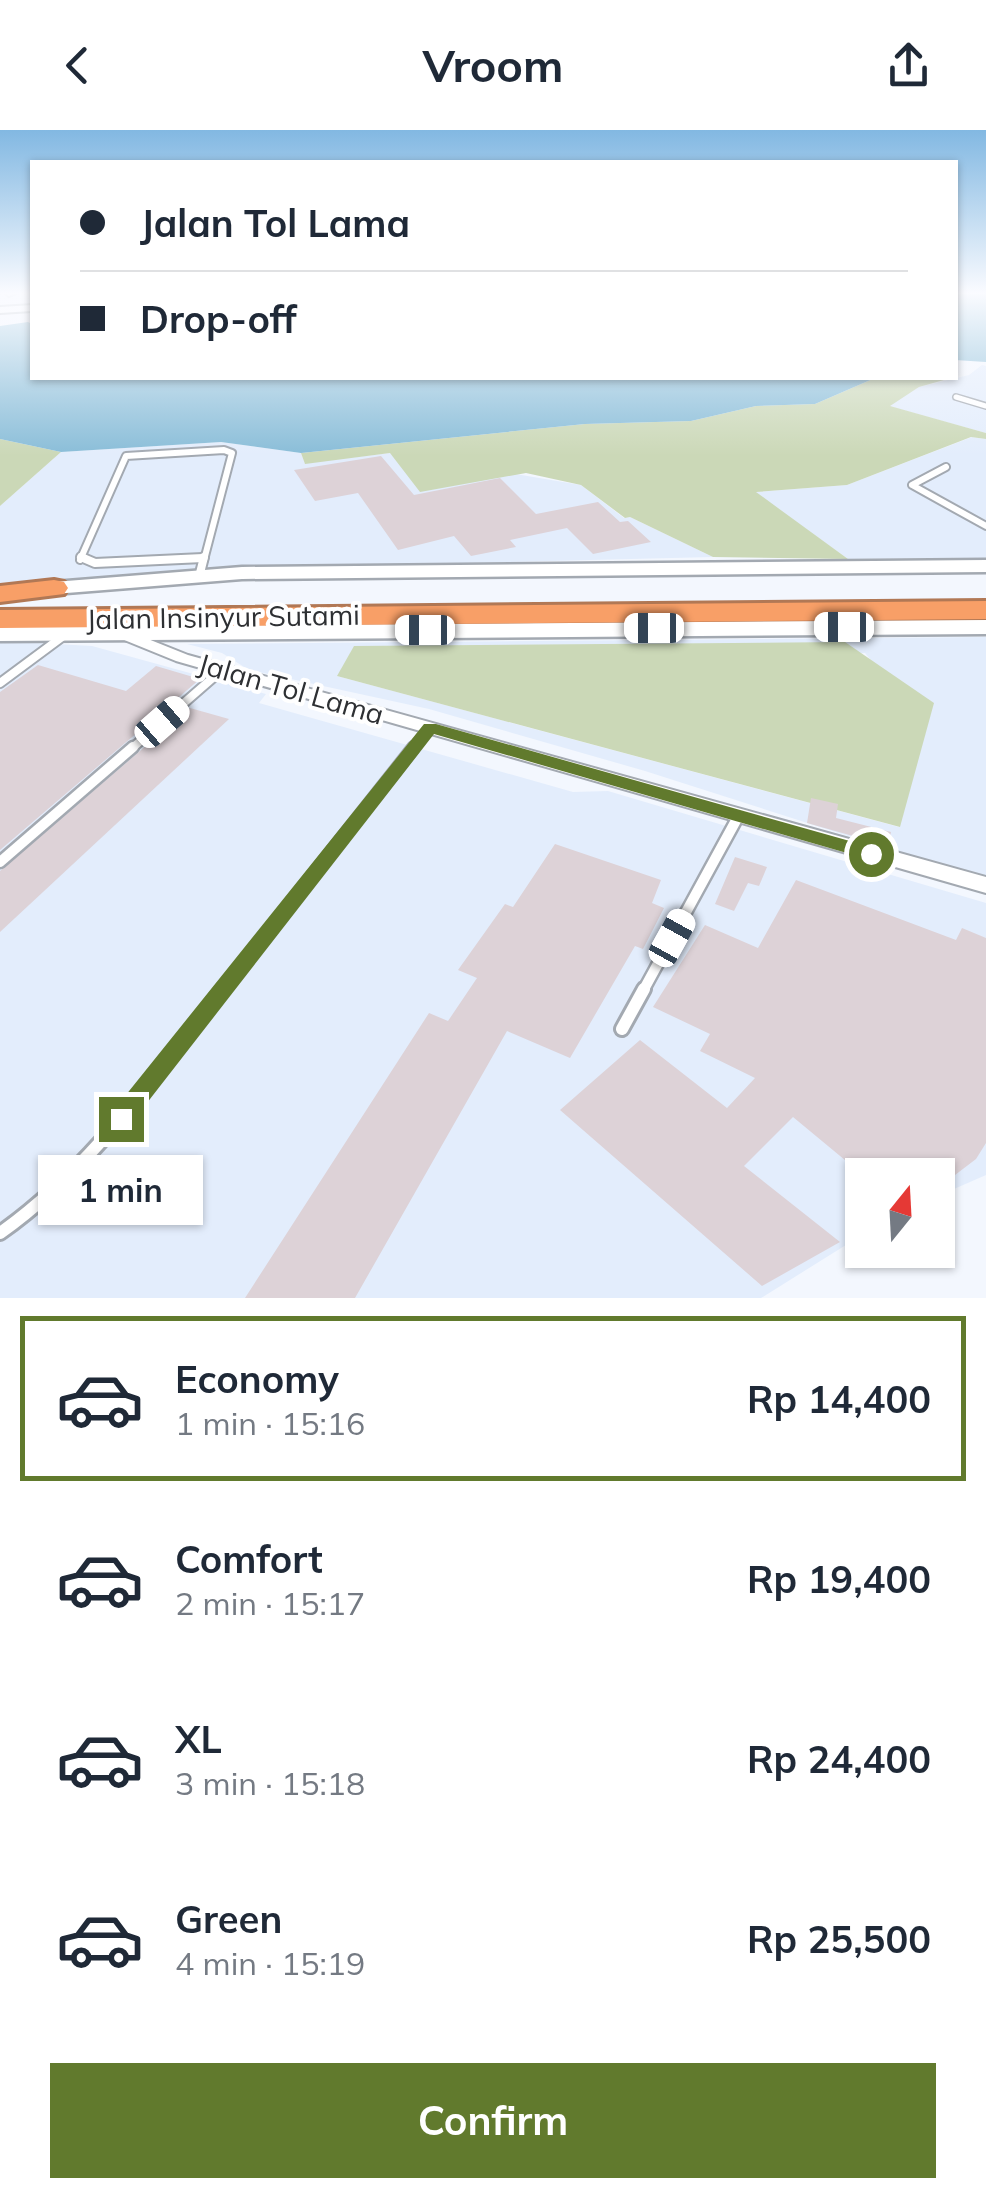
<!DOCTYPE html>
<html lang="en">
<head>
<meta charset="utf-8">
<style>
  body { margin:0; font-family:Mulish,sans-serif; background:#f6f6f7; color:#1f2937; height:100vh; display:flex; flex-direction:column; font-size:38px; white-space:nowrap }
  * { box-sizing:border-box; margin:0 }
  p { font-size:32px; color:#747a83 }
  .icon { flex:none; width:55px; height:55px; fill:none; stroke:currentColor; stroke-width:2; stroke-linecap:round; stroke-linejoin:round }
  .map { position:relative; height:1168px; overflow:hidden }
  .details { display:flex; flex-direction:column; background:#fff; flex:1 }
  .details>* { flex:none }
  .top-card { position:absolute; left:30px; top:30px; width:928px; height:220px; border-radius:0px; box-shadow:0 2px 8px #0004; display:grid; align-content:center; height:220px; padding:0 50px; background:#fff }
  .needle { width:65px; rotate:18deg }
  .buttons { position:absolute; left:845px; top:1028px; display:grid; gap:20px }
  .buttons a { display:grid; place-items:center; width:110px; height:110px; border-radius:0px; background:#fff; box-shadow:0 2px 8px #0004; font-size:50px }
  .end { position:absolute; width:45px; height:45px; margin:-22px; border:12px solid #617a2d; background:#fff; box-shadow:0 0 0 5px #fff }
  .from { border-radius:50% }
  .bubble { position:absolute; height:70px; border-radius:0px; background:#fff; box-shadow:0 2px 8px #0004; font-size:32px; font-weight:700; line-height:70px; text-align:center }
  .car { position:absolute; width:30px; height:60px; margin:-30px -15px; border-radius:12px; box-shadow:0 0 8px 2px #0007; background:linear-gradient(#fff 24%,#345 0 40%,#fff 0 76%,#345 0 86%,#fff 0) }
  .top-card b { display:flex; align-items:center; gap:35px; height:95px; font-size:38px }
  .top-card b+b { border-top:2px solid #e0e1e3 }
  .top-card i { width:25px; height:25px; background:#1f2937 }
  ul { padding:18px 0 0; list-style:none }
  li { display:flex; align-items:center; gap:30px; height:165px; margin:0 20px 15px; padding:0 30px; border:5px solid transparent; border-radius:0px }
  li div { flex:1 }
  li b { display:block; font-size:38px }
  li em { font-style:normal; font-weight:700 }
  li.selected { border-color:#617a2d }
  li>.icon { width:90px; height:90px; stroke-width:1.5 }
  .primary-button { display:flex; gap:20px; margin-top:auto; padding:20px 50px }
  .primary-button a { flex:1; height:115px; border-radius:0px; background:#617a2d; color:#fff; font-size:40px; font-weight:700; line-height:115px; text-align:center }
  header { display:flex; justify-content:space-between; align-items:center; height:130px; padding:0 50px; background:#fff; font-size:45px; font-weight:700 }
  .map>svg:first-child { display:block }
</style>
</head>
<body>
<header><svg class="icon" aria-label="back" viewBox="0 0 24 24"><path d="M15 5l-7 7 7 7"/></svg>Vroom<svg class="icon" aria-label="share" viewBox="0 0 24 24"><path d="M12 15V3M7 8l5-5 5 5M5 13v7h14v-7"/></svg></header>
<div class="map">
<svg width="986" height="1168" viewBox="0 0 986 1168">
  <rect width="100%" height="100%" fill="#f3f7fe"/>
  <g fill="#e3edfc" fill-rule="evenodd">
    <path d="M982,235L986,236V303L888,276L919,257L969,245Z"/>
    <path d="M972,307L986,309V428L848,429L754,362L847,355Z"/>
    <path d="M221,312L301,323L305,333L390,323L581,355L624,388L630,387L713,427L231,439L0,453V376L61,322Z"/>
    <path d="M986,507V750L645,641L429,579L249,540L222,523L187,514ZM865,523L874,534L899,697L337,546Z"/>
    <path d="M0,511L92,516L266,564L259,573L573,662L608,661L986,773V1045L938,1066V1045H862V1105L761,1168H0Z"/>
  </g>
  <g fill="#cbd8b7">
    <path d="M875,248H951L919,257L890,276L986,303V309L971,307L847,355L756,362L848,429L713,427L630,387L625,388L581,355L526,343L420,362L390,323L305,334L301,323L585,294L691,291L756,276L815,274Z"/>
    <path d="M0,309L61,322L0,376Z"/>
    <path d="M845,512L934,573L900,697L337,546L354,516Z"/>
  </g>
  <g fill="#89bdd8">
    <path d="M955,162H986V232L955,230Z"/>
    <path d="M28,192L32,194V248H875L815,274L756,276L691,291L585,294L301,323L221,312L61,322L0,309V196Z"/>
  </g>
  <g fill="#ddd2d7">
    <path d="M381,326L414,365L500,348L536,384L598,372L620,392L628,391L651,412L593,424L567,398L510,410L516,417L471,426L454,406L398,420L358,363L315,371L294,340Z"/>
    <path d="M38,535L126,561L156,536L200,549L0,720V562Z"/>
    <path d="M190,578L229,589L0,802V741Z"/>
    <path d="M811,668L838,674L836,688L891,702L888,716L807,693Z"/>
    <path d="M555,714L661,750L652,773L664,778L643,819L635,816L570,928L507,901L355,1168H245L429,883L448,891L477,848L458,840L505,774L513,777Z"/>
    <path d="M735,727L767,737L759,756L748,753L734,781L715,774Z"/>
    <path d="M796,750L956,810L962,798L986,808V1013L976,1029L938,1058V1045H863L793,987L744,1036L840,1112L762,1156L560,980L640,910L727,978L755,948L700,921L710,904L653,877L705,795L758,818Z"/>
  </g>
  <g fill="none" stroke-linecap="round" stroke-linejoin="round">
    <defs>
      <path id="lane-far4" d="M956,267L986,276"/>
      <g id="lane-far3">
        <path d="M946,337L912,355L986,396"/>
        <path d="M80,430L126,326L224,320L232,323L204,430"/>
        <path d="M163,430L203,428"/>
      </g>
      <g id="lane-far2">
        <path d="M81,427L95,433L203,428"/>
        <path d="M199,447L204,427"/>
        <path d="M0,553L66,504"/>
        <path d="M130,620L223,539"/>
        <path d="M412,620L430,597"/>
      </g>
      <g id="lane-far1">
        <path d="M0,732L133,617"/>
        <path d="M221,861L414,617"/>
        <path d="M643,861L739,685"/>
      </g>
      <g id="lane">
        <path d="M622,899L644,859"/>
        <path d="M0,1103C92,1038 154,946 223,859"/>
      </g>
      <g id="street">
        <path d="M19,162L9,166L5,163V162Z"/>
        <path d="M32,175V181L0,183V177Z"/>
        <path d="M118,497L188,525L986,747V763L176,531L112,505L110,502Z"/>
      </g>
      <g id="secondary">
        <path d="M986,430V442L242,449L54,464L43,458L54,452L242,437Z"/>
        <path d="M986,490V504L0,511V497Z"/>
      </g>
      <g id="highway">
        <path d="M54,450L64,452L68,458L64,464L0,472V456Z"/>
        <path d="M986,471V489L0,498V480Z"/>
      </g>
    </defs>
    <use href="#lane-far4" stroke="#a3a9b1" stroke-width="8"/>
    <use href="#lane-far3" stroke="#a3a9b1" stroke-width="10"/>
    <use href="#lane-far2" stroke="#a3a9b1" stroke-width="12"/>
    <use href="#lane-far1" stroke="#a3a9b1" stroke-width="15"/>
    <use href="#lane" stroke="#a3a9b1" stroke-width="18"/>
    <use href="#street" stroke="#a3a9b1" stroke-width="4"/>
    <use href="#secondary" stroke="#a3a9b1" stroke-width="5"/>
    <use href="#highway" stroke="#b17855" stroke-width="6"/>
    <use href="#lane-far4" stroke="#fff" stroke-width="5"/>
    <use href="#lane-far3" stroke="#fff" stroke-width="6"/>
    <use href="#lane-far2" stroke="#fff" stroke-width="8"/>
    <use href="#lane-far1" stroke="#fff" stroke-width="10"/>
    <use href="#lane" stroke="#fff" stroke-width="12"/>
    <use href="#street" fill="#fff" fill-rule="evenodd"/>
    <use href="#secondary" fill="#fff" fill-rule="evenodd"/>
    <use href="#highway" fill="#f89f67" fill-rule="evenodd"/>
  </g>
  <linearGradient id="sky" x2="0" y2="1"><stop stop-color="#82b8e2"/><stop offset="0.5" stop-color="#fafbff"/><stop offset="1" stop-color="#fafbff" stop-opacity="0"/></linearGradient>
  <rect width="986" height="326" fill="url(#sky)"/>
  <path fill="#617a2d" d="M424,594H436L871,717L880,724L871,730L434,604L129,996L121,999L113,996L109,989L113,981Z"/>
  <g text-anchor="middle" stroke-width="8" stroke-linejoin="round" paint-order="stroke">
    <g font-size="28" fill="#2e3033" stroke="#fff">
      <text transform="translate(223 487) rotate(-1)" y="10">Jalan Insinyur Sutami</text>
      <text transform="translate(291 559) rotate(16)" y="10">Jalan Tol Lama</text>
    </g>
  </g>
</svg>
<div class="buttons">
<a><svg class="needle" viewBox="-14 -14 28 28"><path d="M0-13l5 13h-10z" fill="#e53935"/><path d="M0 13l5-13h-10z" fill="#747a83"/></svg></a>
</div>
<i class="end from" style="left:871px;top:724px"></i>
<i class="end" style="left:121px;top:989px"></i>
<div class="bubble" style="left:38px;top:1025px;width:165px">1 min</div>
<i class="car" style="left:844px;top:497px;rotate:270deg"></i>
<i class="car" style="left:654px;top:498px;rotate:270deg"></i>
<i class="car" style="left:425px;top:500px;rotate:270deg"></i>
<i class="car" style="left:162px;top:592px;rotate:49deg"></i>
<i class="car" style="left:672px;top:808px;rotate:29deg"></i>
<div class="top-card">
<b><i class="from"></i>Jalan Tol Lama</b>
<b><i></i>Drop-off</b>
</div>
</div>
<section class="details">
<ul>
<li class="selected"><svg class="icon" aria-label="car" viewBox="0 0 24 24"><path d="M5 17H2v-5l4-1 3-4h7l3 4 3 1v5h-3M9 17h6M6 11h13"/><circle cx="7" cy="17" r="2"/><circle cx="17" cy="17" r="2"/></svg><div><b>Economy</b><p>1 min · 15:16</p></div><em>Rp 14,400</em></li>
<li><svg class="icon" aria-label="car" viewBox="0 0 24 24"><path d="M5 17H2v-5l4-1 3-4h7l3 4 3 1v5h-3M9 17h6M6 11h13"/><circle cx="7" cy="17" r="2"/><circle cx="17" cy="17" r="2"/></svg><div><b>Comfort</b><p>2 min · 15:17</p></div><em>Rp 19,400</em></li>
<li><svg class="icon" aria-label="car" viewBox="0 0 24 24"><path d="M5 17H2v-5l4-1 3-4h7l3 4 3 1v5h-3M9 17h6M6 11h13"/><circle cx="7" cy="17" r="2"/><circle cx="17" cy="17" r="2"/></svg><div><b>XL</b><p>3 min · 15:18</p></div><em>Rp 24,400</em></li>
<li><svg class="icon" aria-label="car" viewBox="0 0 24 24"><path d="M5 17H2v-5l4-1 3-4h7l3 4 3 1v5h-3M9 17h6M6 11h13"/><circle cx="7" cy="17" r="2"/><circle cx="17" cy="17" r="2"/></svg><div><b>Green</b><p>4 min · 15:19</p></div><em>Rp 25,500</em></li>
</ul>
<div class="primary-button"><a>Confirm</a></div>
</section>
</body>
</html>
